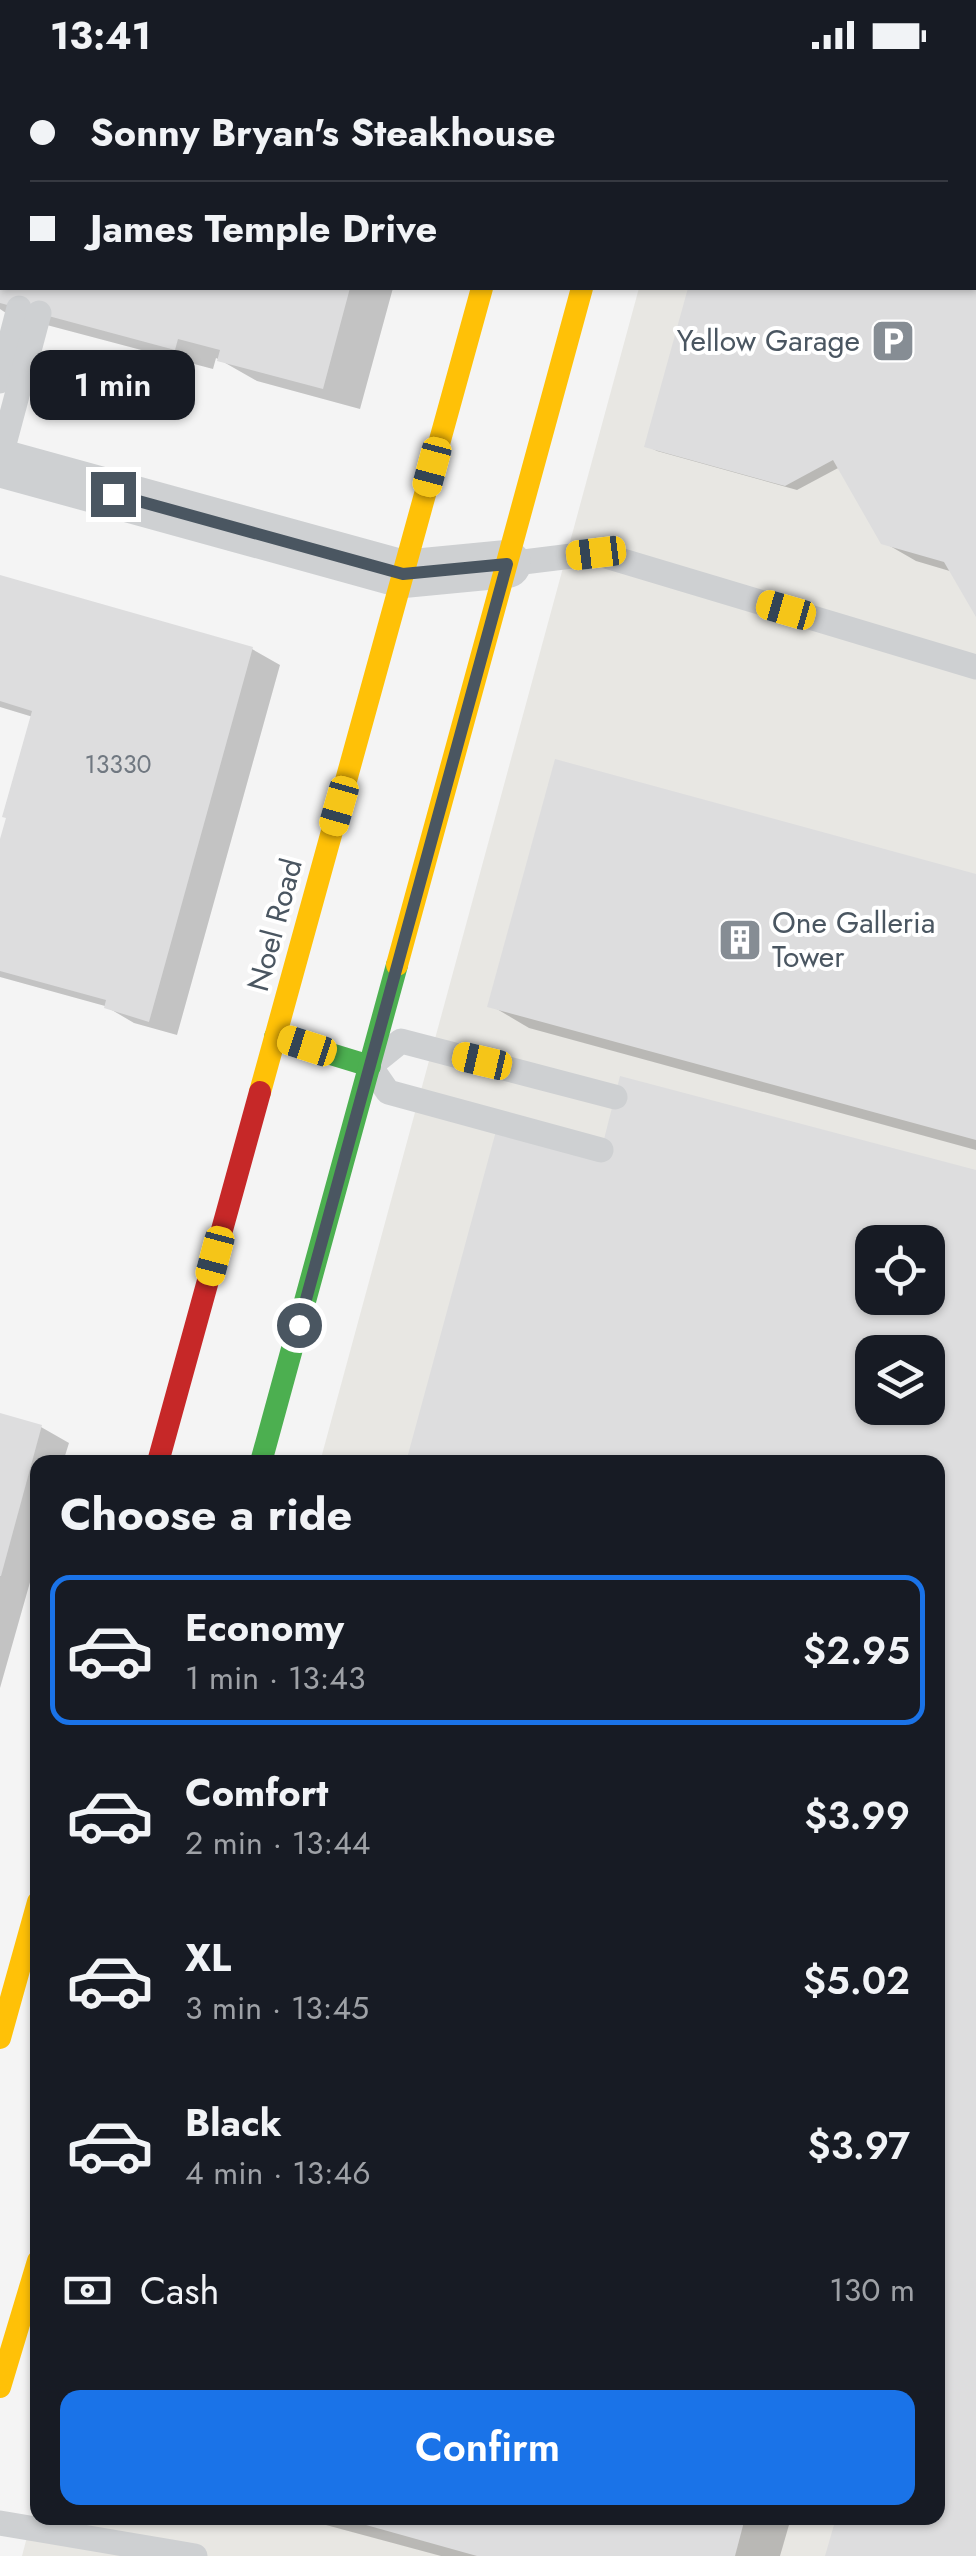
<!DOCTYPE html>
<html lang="en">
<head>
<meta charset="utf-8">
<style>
  body { margin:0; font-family:Jost,sans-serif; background:#242831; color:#f1f3f6; height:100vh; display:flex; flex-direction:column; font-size:38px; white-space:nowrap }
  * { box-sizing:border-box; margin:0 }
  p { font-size:32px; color:#9ea1a6 }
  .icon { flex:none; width:55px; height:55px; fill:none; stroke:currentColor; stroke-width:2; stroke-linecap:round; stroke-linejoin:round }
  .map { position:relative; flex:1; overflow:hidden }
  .side { position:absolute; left:30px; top:1385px; width:915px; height:1070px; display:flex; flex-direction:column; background:#171b24; border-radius:20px; box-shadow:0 2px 8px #0004 }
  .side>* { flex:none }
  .top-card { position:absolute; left:0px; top:0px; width:978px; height:220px; box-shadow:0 2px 8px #0004; display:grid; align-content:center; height:220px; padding:0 30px; background:#171b24 }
  .controls { position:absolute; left:855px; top:1155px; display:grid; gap:20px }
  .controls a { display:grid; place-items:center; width:90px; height:90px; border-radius:20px; background:#171b24; box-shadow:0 2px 8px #0004; font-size:50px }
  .end { position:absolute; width:45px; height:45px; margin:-22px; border:12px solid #4a5661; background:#fff; box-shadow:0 0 0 5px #fff }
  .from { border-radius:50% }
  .bubble { position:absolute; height:70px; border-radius:20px; background:#171b24; box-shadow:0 2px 8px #0004; font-size:32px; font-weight:600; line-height:70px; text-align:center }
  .car { position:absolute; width:30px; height:60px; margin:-30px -15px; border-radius:12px; box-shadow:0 0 8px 2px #0007; background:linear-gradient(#f5c518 24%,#345 0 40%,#f5c518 0 76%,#345 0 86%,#f5c518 0) }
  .top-card b { display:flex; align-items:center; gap:35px; height:95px; font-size:38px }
  .top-card b+b { border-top:2px solid #363941 }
  .top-card i { width:25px; height:25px; background:#f1f3f6 }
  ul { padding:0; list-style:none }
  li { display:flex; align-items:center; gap:30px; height:150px; margin:0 20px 15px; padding:0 10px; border:5px solid transparent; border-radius:20px }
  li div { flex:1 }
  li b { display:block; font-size:38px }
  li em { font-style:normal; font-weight:600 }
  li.active { border-color:#1a73e8 }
  li>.icon { width:90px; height:90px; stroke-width:1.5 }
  h2 { padding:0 30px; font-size:45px; line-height:120px }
  .pay { display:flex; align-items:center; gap:25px; height:110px; padding:0 30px; font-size:38px }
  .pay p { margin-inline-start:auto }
  .action { display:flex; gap:20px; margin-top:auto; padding:20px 30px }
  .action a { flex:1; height:115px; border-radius:20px; background:#1a73e8; color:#fff; font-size:40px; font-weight:600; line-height:115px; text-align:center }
  .status { display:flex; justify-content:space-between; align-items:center; height:70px; padding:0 50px; background:#171b24; direction:ltr }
  .status svg { height:28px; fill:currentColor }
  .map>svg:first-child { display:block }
</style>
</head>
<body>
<div class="status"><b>13:41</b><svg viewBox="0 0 49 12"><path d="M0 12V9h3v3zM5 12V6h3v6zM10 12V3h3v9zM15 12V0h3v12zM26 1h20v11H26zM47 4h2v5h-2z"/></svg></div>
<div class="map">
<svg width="976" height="2486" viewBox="0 0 976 2486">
  <rect width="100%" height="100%" fill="#f4f4f4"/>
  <path fill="#e8e7e3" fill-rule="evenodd" d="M699,0H976V2486H22L37,2429L38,2448H938V1392H320L639,218H975V2H698ZM872,1172H928V1228H872ZM872,1282H928V1338H872Z"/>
  <g fill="#0003" fill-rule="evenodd">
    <path d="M0,0H281L2,2V218H393L360,339L257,311L220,290L216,288L213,299L9,245L0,239Z"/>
    <path d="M291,0H451L290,2Z"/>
    <path d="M751,0H976V542L953,502L916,491L883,472L840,397L797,420L657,381L647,376L690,218H975V2H750Z"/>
    <path d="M0,507L252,579L280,595L177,965L134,953L105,936L0,907V778L33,647L0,637Z"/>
    <path d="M976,807V1080L529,958L490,935Z"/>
    <path d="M497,1064L976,1103V2486H828L838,2448H938V1392H408ZM872,1172H928V1228H872ZM872,1282H928V1338H872Z"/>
    <path d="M0,1344L41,1357L69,1373L63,1392H38V1484L0,1618Z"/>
    <path d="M300,2448H791L780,2486H441Z"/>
  </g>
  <g fill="#ddddde" fill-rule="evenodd">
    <path d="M0,218H350L323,319L217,291L220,280L178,269L175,280L0,233Z"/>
    <path d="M688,218H976V547L944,492L881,474L833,390L785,416L644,377Z"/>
    <path d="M0,505L253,577L149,952L104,938L106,930L0,901V769L6,748L2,747L32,641L0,631Z"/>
    <path d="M555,689L976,804V1070L487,937Z"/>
    <path d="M620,1006L976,1100V2486H825L836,2448H938V1392H406L496,1061L599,1089ZM872,1172H928V1228H872ZM872,1282H928V1338H872Z"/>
    <path d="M0,1343L42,1355L1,1506H0Z"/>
    <path d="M341,2448H745L735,2486H477Z"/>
  </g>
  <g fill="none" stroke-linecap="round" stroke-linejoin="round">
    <g stroke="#ced0d2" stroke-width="25">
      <path d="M0,311L19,238"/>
      <path d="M0,389L39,243"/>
      <path d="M507,494L596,483L976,597"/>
      <path d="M601,1080L388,1022L370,996L401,971L615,1027"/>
      <path d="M0,2453L195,2486"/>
    </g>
    <path stroke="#ced0d2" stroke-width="48" d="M0,393L403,504L507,494"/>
    <g stroke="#4caf50" stroke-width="22">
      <path d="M541,2L542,0"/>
      <path d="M275,967L370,996"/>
      <path d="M261,1392L397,895"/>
    </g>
    <g stroke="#ffc107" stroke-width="22">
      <path d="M641,0V2"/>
      <path d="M397,895L582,218"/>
      <path d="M260,1022L482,218"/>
      <path d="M0,1968L38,1832"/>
      <path d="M0,2317L38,2191"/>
    </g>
    <path stroke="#c62828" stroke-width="22" d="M158,1392L260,1022"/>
  </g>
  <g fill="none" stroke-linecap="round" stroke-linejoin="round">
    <path stroke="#4a5661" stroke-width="12" d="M113,424L403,504L507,494L299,1255"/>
  </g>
  <defs>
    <symbol id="parking-square" viewBox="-11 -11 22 22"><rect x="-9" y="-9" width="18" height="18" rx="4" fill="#868d94" stroke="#fff"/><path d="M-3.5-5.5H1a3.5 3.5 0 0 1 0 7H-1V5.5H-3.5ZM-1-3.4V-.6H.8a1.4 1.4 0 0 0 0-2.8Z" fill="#fff"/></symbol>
    <symbol id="building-square" viewBox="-11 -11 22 22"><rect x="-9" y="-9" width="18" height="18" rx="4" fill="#868d94" stroke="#fff"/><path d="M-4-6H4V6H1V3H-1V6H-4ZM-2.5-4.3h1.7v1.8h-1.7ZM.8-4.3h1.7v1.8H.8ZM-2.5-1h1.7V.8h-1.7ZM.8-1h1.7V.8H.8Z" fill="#fff"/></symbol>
  </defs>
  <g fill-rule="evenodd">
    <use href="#parking-square" x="868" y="246" width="50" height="50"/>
    <use href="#building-square" x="715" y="845" width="50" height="50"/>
  </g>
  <g text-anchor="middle" stroke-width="8" stroke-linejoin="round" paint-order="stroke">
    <g font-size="25" fill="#707881">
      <text x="118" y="703">13330</text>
    </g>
    <g font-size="30" fill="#4a5661" stroke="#fff" text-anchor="end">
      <text x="860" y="281">Yellow Garage</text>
      <text x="772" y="863" text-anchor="start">One Galleria<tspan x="772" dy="34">Tower</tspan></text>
    </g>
    <g font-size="30" fill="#4a5661" stroke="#fff">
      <text transform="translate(275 855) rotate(-75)" y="10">Noel Road</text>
    </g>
  </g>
</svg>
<div class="controls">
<a><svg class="icon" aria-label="locate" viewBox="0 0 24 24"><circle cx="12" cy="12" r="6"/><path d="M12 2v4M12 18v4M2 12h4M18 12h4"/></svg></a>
<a><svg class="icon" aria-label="layers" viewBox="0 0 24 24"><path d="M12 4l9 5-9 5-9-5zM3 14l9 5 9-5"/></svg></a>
</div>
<i class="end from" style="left:299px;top:1255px"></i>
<i class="end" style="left:113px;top:424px"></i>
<div class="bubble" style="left:30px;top:280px;width:165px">1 min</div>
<i class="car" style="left:432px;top:397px;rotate:195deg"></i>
<i class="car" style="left:596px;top:483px;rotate:263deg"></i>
<i class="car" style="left:786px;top:540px;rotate:286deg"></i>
<i class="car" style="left:339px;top:736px;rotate:196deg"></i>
<i class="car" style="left:307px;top:976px;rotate:288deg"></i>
<i class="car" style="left:482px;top:991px;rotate:283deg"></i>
<i class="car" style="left:215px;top:1186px;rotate:195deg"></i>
<div class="top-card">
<b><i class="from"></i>Sonny Bryan's Steakhouse</b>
<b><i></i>James Temple Drive</b>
</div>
<section class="side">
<h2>Choose a ride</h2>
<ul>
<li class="active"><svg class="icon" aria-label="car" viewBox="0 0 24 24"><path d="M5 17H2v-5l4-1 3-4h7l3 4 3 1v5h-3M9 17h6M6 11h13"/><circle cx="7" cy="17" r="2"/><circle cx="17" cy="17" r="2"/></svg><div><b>Economy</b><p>1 min · 13:43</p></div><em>$2.95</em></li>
<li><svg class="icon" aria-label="car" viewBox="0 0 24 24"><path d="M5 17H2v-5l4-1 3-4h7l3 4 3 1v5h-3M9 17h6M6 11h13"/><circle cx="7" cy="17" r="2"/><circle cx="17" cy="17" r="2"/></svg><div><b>Comfort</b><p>2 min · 13:44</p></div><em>$3.99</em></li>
<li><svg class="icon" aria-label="car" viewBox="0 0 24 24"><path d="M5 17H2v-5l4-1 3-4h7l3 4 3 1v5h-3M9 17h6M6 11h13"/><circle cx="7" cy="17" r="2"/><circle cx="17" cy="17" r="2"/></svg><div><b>XL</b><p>3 min · 13:45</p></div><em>$5.02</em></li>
<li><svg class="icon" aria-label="car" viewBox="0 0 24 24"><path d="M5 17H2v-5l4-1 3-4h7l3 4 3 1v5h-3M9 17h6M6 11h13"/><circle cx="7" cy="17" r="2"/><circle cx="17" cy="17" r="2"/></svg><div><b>Black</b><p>4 min · 13:46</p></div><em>$3.97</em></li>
</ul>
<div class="pay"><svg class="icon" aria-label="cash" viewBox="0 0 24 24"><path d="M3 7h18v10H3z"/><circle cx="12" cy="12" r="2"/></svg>Cash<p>130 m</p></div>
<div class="action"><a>Confirm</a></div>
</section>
</div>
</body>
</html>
